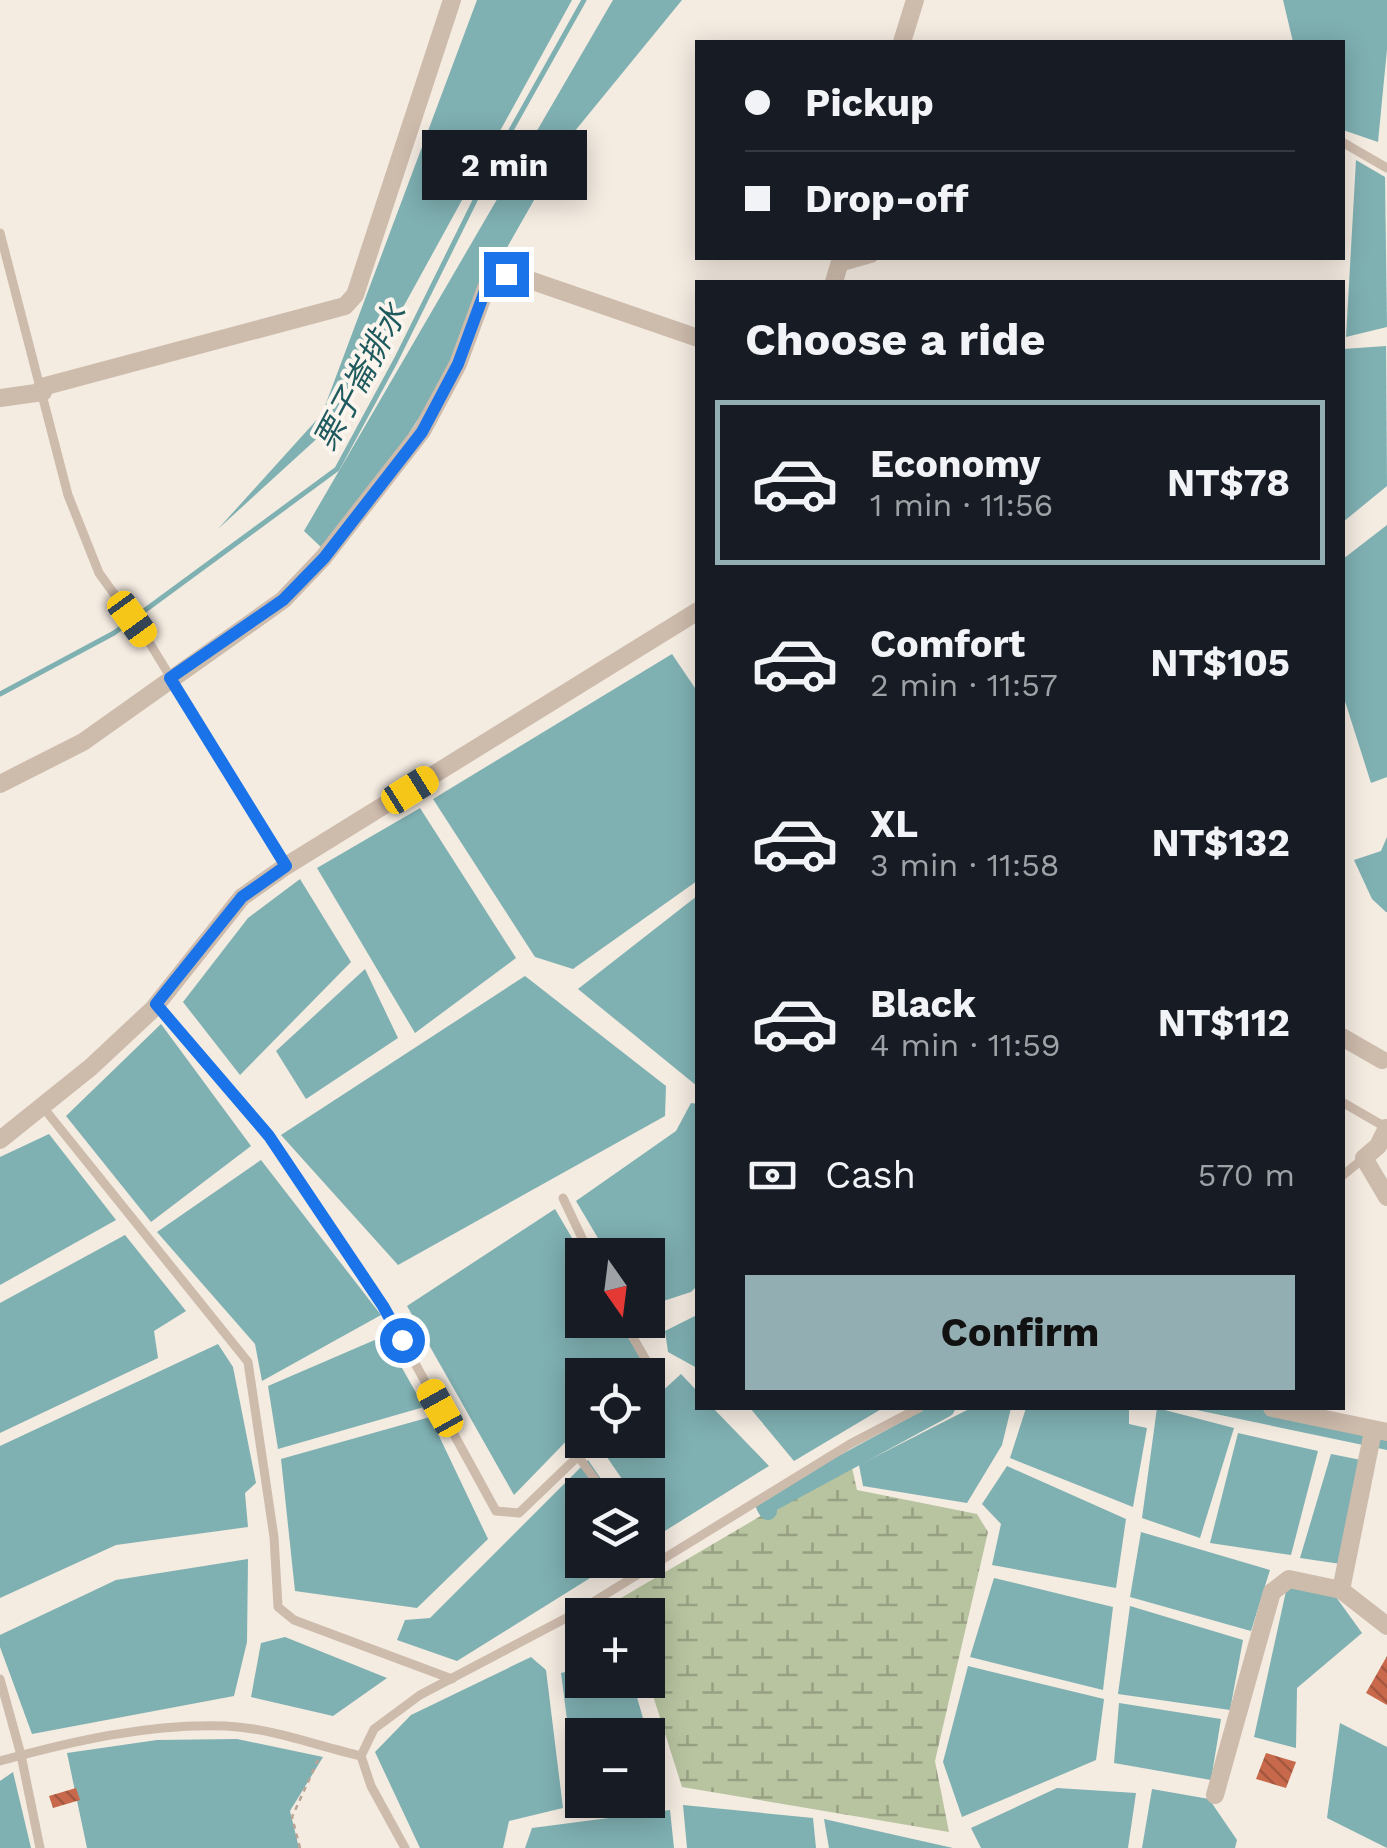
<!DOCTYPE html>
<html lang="en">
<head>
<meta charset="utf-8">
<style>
  body { margin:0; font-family:"Work Sans","Noto Sans TC",sans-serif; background:#242831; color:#f1f3f6; height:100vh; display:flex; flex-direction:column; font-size:38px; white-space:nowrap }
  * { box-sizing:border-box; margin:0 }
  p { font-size:32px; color:#9ea1a6 }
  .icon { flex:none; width:55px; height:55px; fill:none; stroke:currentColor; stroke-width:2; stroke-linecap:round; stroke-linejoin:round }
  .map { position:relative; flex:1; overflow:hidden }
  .details { position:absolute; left:695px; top:280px; width:650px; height:1130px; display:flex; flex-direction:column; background:#171b24; border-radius:0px; box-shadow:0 5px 25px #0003 }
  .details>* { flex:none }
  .banner { position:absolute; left:695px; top:40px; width:650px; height:220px; border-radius:0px; box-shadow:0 5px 25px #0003; display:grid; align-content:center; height:220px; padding:0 50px; background:#171b24 }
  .needle { width:65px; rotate:166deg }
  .buttons { position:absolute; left:565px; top:1238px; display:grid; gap:20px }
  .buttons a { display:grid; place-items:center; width:100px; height:100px; border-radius:0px; background:#171b24; box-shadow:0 5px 25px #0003; font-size:50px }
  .end { position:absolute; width:45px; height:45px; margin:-22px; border:12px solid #1a73e8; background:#fff; box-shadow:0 0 0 5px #fff }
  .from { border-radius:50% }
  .bubble { position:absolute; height:70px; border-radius:0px; background:#171b24; box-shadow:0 5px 25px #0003; font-size:32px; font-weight:700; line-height:70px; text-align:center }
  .car { position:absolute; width:30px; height:60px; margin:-30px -15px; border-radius:12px; box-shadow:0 0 8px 2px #0007; background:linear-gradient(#f5c518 24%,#345 0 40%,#f5c518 0 76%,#345 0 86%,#f5c518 0) }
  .banner b { display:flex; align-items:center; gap:35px; height:95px; font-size:38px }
  .banner b+b { border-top:2px solid #363941 }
  .banner i { width:25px; height:25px; background:#f1f3f6 }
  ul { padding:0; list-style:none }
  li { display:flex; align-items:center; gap:30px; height:165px; margin:0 20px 15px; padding:0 30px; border:5px solid transparent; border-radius:0px }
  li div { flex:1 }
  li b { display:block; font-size:38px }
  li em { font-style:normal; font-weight:700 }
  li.current { border-color:#92aeb2 }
  li>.icon { width:90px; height:90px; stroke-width:1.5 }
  h2 { padding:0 50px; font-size:45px; line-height:120px }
  .pay { display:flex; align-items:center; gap:25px; height:110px; padding:0 50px; font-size:38px }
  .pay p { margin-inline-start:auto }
  .cta { display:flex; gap:20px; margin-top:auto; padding:20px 50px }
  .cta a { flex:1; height:115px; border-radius:0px; background:#92aeb2; color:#111; font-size:40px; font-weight:700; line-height:115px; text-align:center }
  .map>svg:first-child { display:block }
</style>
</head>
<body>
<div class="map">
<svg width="1387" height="1848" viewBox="0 0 1387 1848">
  <defs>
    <pattern id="wetland-marsh" width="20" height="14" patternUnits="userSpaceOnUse" patternTransform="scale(2.5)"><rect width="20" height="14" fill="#b8c4a0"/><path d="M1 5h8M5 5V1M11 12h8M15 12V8" fill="none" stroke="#97a083"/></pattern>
    <pattern id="building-back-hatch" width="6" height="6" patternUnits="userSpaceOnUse" patternTransform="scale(2.5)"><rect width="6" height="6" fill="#c8694b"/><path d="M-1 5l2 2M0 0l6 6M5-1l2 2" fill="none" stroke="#a4573f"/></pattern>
  </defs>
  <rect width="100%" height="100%" fill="#f4ebe1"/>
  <path fill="url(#wetland-marsh)" d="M851,1463L857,1490L977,1514L988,1532L935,1761L949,1832L682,1787L648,1680V1615H592Z"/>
  <g fill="#7fb0b2">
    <path d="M477,0H572L345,413L218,529L322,414Z"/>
    <path d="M613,0H682L570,137L480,295L441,384L391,461L322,548L304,531Z"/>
    <path d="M1283,0H1387V49L1378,142L1343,130L1342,42H1293Z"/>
    <path d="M1356,160L1385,177L1387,327L1346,337Z"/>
    <path d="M1386,346L1387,486L1343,522V349Z"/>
    <path d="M1387,525V777L1371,783L1343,695V559Z"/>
    <path d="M672,654L697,691V881L573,969L535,957L433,799Z"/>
    <path d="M420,808L516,958L415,1033L317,868Z"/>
    <path d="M1387,837V912H1386L1372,899L1354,860L1381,851Z"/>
    <path d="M300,879L351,962L240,1075L183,1002L248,918Z"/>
    <path d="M697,896V1086L578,989Z"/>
    <path d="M365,969L398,1038L306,1099L276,1051Z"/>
    <path d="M525,976L666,1086L665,1116L398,1265L281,1135Z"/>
    <path d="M161,1024L251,1146L151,1222L66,1116Z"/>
    <path d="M691,1103L698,1104L697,1286L691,1292L648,1306V1255H608L576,1201L676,1131Z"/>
    <path d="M49,1134L116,1220L0,1285V1157Z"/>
    <path d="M261,1160L381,1315L262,1381L255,1344L157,1232Z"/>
    <path d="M555,1209L582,1255V1320H620L645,1362L632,1375H582V1425L514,1495L407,1306Z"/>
    <path d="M125,1235L186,1311L154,1331L158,1358L0,1433V1303Z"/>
    <path d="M697,1315V1368L668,1352L665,1331Z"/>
    <path d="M384,1336L424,1407L278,1449L268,1386Z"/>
    <path d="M218,1344L233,1367L256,1483L245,1493L248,1527L116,1545L0,1598V1446Z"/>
    <path d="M681,1374L697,1391L698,1408H713L769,1466L660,1534L648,1516V1495H633L600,1447L608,1440H648V1404Z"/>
    <path d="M750,1408H883L794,1461Z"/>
    <path d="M971,1408H1011L1002,1445L967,1503L863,1486L859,1465Z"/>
    <path d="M1026,1408H1129V1424L1147,1428L1133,1507L1010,1458Z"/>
    <path d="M1157,1408L1234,1428L1200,1538L1142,1518Z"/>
    <path d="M1187,1408H1255L1387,1436V1450Z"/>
    <path d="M430,1417L488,1539L417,1608L295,1591L281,1459Z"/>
    <path d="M1238,1433L1318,1451L1291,1555L1210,1543Z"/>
    <path d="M1331,1454L1361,1460L1341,1564L1300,1558Z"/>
    <path d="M588,1460L612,1495H582V1560H619L457,1661L397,1640L405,1620L430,1618Z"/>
    <path d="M1007,1466L1126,1519L1116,1588L992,1565L1001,1524L982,1504Z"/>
    <path d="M1141,1532L1270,1570L1251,1631L1130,1597Z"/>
    <path d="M248,1559L247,1642L234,1696L32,1734L0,1647V1635L116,1580Z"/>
    <path d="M994,1578L1113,1607L1103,1690L970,1657Z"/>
    <path d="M1288,1582L1336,1597L1362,1633L1297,1688L1296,1748L1254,1737Z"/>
    <path d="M1130,1606L1243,1640L1230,1710L1118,1694Z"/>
    <path d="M285,1637L387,1678L333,1716L251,1697L261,1643Z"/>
    <path d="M531,1657L546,1670L563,1808L509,1821L503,1848H420L375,1752L411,1715Z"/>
    <path d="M968,1666L1104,1699L1096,1760L962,1817L943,1762Z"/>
    <path d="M582,1668V1680H632L664,1791L648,1794V1735H582V1800H610L578,1805L561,1673Z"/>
    <path d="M1119,1703L1221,1719L1211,1780L1114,1763Z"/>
    <path d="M1340,1723L1387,1747V1848L1327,1818Z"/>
    <path d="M237,1739L323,1757L290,1811L299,1848H87L67,1753L157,1740Z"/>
    <path d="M13,1772L31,1848H0V1781Z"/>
    <path d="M1057,1788L1136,1793L1128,1848H981L971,1828Z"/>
    <path d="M1152,1789L1209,1799L1237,1840L1235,1848H1142Z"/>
    <path d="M683,1805L813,1818L816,1848H687Z"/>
    <path d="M670,1810L674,1848H525L532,1828Z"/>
    <path d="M824,1819L953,1848H829Z"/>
  </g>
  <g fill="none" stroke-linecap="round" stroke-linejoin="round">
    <path stroke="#7fb0b2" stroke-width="5" d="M0,694L114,633L337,469L396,360L500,150L584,0"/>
    <path stroke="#7fb0b2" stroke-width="18" d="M768,1511L765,1506L946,1408"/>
  </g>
  <g fill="url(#building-back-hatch)">
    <path d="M1387,1656V1705L1366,1693Z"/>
    <path d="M1266,1753L1296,1762L1286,1788L1256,1779Z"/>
    <path d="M76,1788L80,1800L53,1808L49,1796Z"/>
  </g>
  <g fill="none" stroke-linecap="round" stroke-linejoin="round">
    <path stroke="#b9a596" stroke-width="2.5" stroke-dasharray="5 5" stroke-linecap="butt" d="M300,1848L292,1817L319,1758"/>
    <g stroke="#cdbbac" stroke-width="9">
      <path d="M1342,142L1387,168"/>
      <path d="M0,233L68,495L99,573L149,642L286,866"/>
      <path d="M838,268L873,258"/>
      <path d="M157,1004L269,1136L383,1305L496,1511L519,1513L595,1440"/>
      <path d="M1342,1102L1380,1124H1387"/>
      <path d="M42,1106L248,1362L274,1537L278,1607L294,1620L452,1679"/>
      <path d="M1342,1176L1364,1158"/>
      <path d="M563,1198L590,1255"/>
      <path d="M623,1320L658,1381L648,1391"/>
      <path d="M578,1456L606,1495"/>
      <path d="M648,1553L657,1566"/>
      <path d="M0,1679L21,1755L40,1848"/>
      <path d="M361,1756L371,1786L405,1848"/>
      <path d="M0,1761C73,1741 150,1723 226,1726C272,1728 317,1746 361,1756L374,1729L420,1695L572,1615L850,1444L919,1408"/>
    </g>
    <g stroke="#cdbbac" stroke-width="18">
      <path d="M902,42L915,0"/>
      <path d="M834,282L841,258"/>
      <path d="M42,387L345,306L355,295L452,0"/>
      <path d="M0,398L43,392"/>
      <path d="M0,784L83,742L283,600L323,558L422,431L458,364L486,288L495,278L506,274L518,276L698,338"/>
      <path d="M1342,1037L1382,1060"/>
      <path d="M1387,1128L1378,1146L1364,1158L1387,1197"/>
      <path d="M0,1140L91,1067L153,1009L242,897L286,866L698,611"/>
      <path d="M1272,1408L1387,1432"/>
      <path d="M1341,1590L1373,1431"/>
      <path d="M1215,1795L1272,1592L1289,1579L1341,1590L1387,1626"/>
    </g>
  </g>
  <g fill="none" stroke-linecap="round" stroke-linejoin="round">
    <path stroke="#1a73e8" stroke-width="12" d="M402,1340L383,1306L269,1136L156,1004L242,897L286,866L170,678L283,600L324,558L422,432L458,364L486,288L495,278L506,274"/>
  </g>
  <g text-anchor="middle" stroke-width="8" stroke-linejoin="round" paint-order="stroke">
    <g font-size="32" font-style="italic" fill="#1f5a5e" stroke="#fbf5ee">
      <text transform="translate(360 377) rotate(-62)" y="11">栗子崙排水</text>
    </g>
  </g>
</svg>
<div class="buttons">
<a><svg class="needle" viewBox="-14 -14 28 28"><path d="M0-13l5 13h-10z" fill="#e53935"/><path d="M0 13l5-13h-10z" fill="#9ea1a6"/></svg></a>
<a><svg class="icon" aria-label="locate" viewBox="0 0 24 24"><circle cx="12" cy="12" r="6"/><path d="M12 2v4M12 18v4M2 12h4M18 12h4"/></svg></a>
<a><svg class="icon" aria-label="layers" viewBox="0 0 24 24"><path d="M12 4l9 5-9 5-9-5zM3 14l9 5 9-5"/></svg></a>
<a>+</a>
<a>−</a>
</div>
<i class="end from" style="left:402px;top:1340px"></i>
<i class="end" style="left:506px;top:274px"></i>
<div class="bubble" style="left:422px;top:130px;width:165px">2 min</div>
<i class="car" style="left:132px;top:619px;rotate:144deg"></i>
<i class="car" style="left:410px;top:790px;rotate:58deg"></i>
<i class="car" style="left:440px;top:1408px;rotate:331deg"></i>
<div class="banner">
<b><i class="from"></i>Pickup</b>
<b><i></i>Drop-off</b>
</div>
<section class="details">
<h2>Choose a ride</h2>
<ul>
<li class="current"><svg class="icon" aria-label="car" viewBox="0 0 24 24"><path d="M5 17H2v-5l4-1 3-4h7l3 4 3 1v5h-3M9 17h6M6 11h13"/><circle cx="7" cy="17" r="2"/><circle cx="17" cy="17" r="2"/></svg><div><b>Economy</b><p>1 min · 11:56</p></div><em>NT$78</em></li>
<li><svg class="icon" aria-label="car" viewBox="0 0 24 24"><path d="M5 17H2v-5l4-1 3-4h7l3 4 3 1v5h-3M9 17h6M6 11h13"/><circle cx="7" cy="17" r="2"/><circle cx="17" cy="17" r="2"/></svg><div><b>Comfort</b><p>2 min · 11:57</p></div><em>NT$105</em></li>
<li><svg class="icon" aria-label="car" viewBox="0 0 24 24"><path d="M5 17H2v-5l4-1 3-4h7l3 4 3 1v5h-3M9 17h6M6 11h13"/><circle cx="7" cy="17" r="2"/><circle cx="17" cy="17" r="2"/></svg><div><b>XL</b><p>3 min · 11:58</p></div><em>NT$132</em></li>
<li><svg class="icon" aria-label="car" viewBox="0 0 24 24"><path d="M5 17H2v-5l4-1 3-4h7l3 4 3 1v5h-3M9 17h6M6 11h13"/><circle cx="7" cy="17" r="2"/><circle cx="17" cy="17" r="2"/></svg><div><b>Black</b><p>4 min · 11:59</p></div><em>NT$112</em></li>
</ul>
<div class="pay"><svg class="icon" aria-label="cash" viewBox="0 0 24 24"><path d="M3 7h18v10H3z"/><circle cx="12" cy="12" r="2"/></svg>Cash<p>570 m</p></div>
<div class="cta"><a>Confirm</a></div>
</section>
</div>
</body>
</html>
